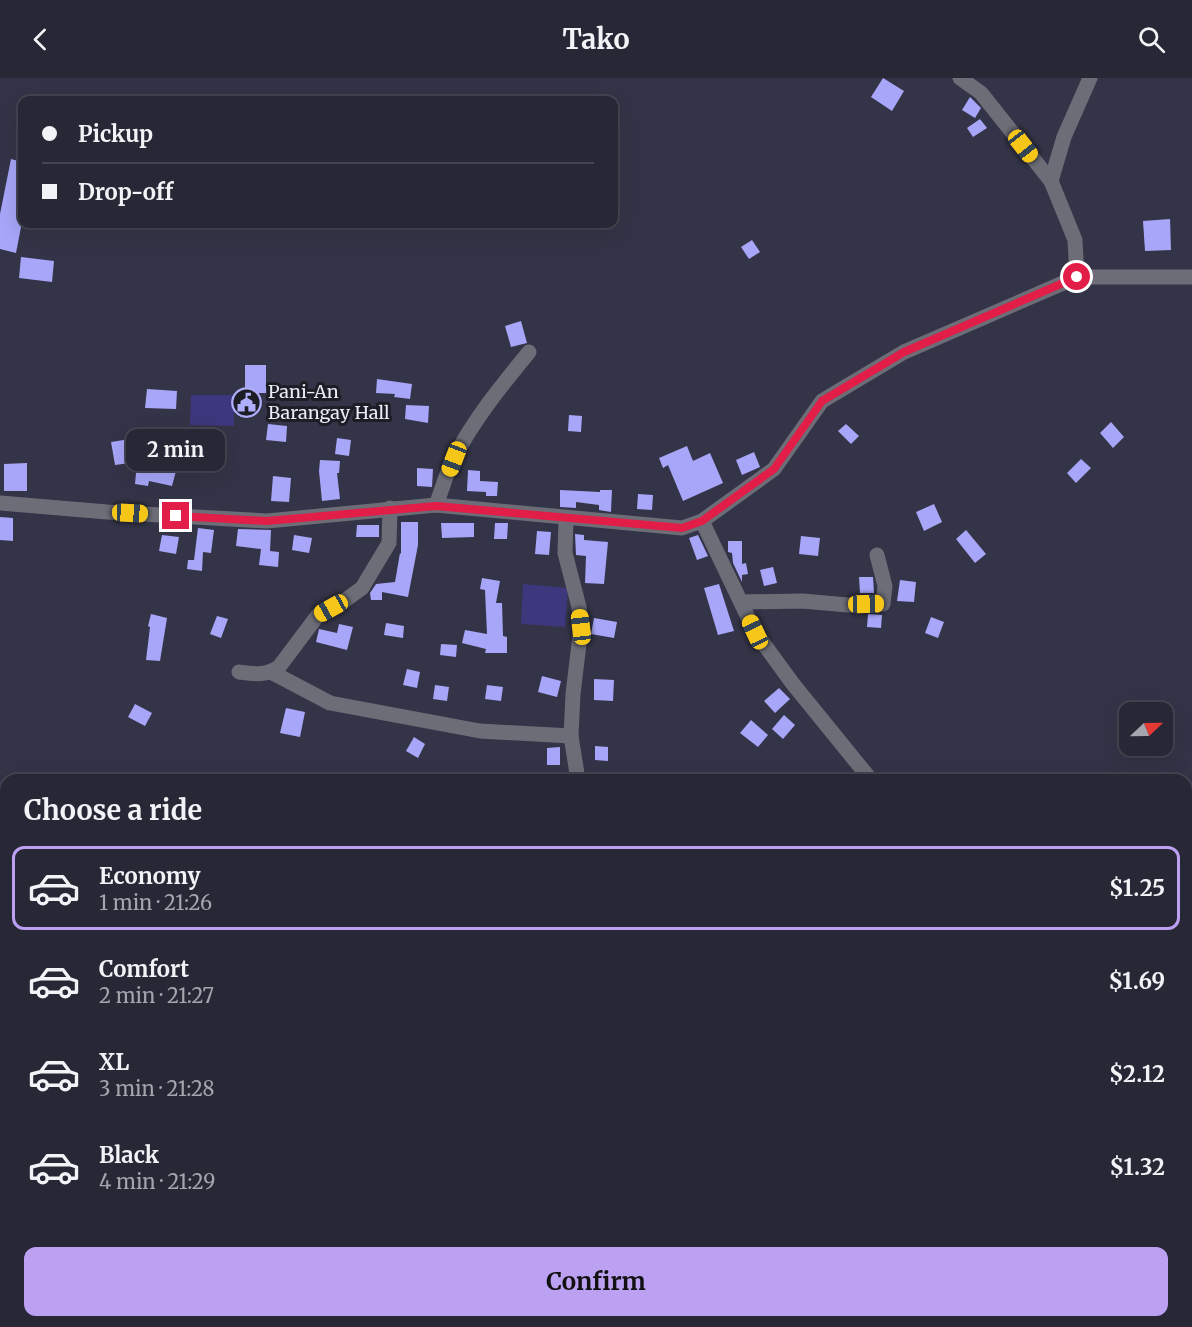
<!DOCTYPE html>
<html lang="en">
<head>
<meta charset="utf-8">
<style>
  body { margin:0; font-family:Merriweather,serif; background:#333342; color:#f1f3f6; height:100vh; display:flex; flex-direction:column; font-size:22px; white-space:nowrap }
  * { box-sizing:border-box; margin:0 }
  p { font-size:20px; color:#a4a5ad }
  .icon { flex:none; width:33px; height:33px; fill:none; stroke:currentColor; stroke-width:2; stroke-linecap:round; stroke-linejoin:round }
  .map { position:relative; flex:1; overflow:hidden }
  .drawer { position:absolute; left:0px; top:696px; width:1192px; height:554px; display:flex; flex-direction:column; background:#272736; border-radius:18px 18px 0 0; box-shadow:0 6px 24px #0002,0 0 0 2px #434451 }
  .drawer>* { flex:none }
  .banner { position:absolute; left:18px; top:18px; width:600px; height:132px; border-radius:12px; box-shadow:0 6px 24px #0002,0 0 0 2px #434451; display:grid; align-content:center; height:132px; padding:0 24px; background:#272736 }
  .needle { width:39px; rotate:68deg }
  .tools { position:absolute; left:1119px; top:624px; display:grid; gap:12px }
  .tools a { display:grid; place-items:center; width:54px; height:54px; border-radius:12px; background:#272736; box-shadow:0 6px 24px #0002,0 0 0 2px #434451; font-size:30px }
  .end { position:absolute; width:27px; height:27px; margin:-14px; border:8px solid #e11d48; background:#fff; box-shadow:0 0 0 3px #fff }
  .from { border-radius:50% }
  .bubble { position:absolute; height:42px; border-radius:12px; background:#272736; box-shadow:0 6px 24px #0002,0 0 0 2px #434451; font-size:20px; font-weight:700; line-height:42px; text-align:center }
  .car { position:absolute; width:18px; height:36px; margin:-18px -9px; border-radius:8px; box-shadow:0 0 4px 2px #0007; background:linear-gradient(#f5c518 24%,#345 0 40%,#f5c518 0 76%,#345 0 86%,#f5c518 0) }
  .banner b { display:flex; align-items:center; gap:21px; height:57px; font-size:22px }
  .banner b+b { border-top:2px solid #434451 }
  .banner i { width:15px; height:15px; background:#f1f3f6 }
  ul { padding:0; list-style:none }
  li { display:flex; align-items:center; gap:18px; height:84px; margin:0 12px 9px; padding:0 12px; border:3px solid transparent; border-radius:12px }
  li div { flex:1 }
  li b { display:block; font-size:22px }
  li em { font-style:normal; font-weight:700 }
  li.active { border-color:#bca0f2 }
  li>.icon { width:54px; height:54px; stroke-width:1.5 }
  h2 { padding:0 24px; font-size:27px; line-height:72px }
  .primary-button { display:flex; gap:12px; margin-top:auto; padding:12px 24px }
  .primary-button a { flex:1; height:69px; border-radius:12px; background:#bca0f2; color:#111; font-size:24px; font-weight:700; line-height:69px; text-align:center }
  header { display:flex; justify-content:space-between; align-items:center; height:78px; padding:0 24px; background:#272736; font-size:27px; font-weight:700 }
  .map>svg:first-child { display:block }
</style>
</head>
<body>
<header><svg class="icon" aria-label="back" viewBox="0 0 24 24"><path d="M15 5l-7 7 7 7"/></svg>Tako<svg class="icon" aria-label="search" viewBox="0 0 24 24"><circle cx="10" cy="10" r="6"/><path d="M15 15l6 6"/></svg></header>
<div class="map">
<svg width="1192" height="1249" viewBox="0 0 1192 1249">
  <rect width="100%" height="100%" fill="#343448"/>
  <g fill="#3d377d">
    <path d="M191,317H234V348L190,347Z"/>
    <path d="M523,506L568,510L565,549L521,546Z"/>
  </g>
  <g fill="#6663af">
    <path d="M1192,983V1104L1186,1094L1187,985Z"/>
    <path d="M753,1244H932V1249H752Z"/>
    <path d="M947,1244H1178L1177,1249H948Z"/>
  </g>
  <g fill="none" stroke-linecap="round" stroke-linejoin="round">
    <g stroke="#6663af" stroke-width="21">
      <path d="M0,1229L6,1235"/>
      <path d="M15,1244L21,1249"/>
      <path d="M102,1249L107,1244"/>
      <path d="M166,1249L168,1244"/>
    </g>
  </g>
  <g fill="#a7a6f8">
    <path d="M883,0L904,13L892,33L871,19Z"/>
    <path d="M970,19L981,30L975,40L962,32Z"/>
    <path d="M980,41L987,50L973,59L967,50Z"/>
    <path d="M11,81L22,84V144L16,175L0,171V136Z"/>
    <path d="M1170,141L1171,172L1145,173L1143,143Z"/>
    <path d="M752,162L760,174L749,181L741,169Z"/>
    <path d="M21,179L54,183L52,204L19,200Z"/>
    <path d="M521,243L527,265L511,269L505,248Z"/>
    <rect x="245" y="287" width="21" height="28"/>
    <path d="M377,301L412,306L410,321L394,319L395,316L376,315Z"/>
    <path d="M147,311L177,313L176,331L145,330Z"/>
    <path d="M406,327L429,328L428,345L405,341Z"/>
    <path d="M569,337L582,338L581,354L568,353Z"/>
    <path d="M1111,344L1124,359L1113,370L1100,355Z"/>
    <path d="M268,346L287,348L286,364L266,362Z"/>
    <path d="M846,346L859,358L851,366L838,353Z"/>
    <path d="M337,360L351,362L349,378L335,376Z"/>
    <path d="M130,361V366L152,364L154,388L176,393L172,408L149,403L148,408L135,406L137,384L115,387L111,364Z"/>
    <path d="M687,368L693,383L710,375L723,405L683,423L668,387L663,390L659,380Z"/>
    <path d="M195,370L215,375L211,392L190,387Z"/>
    <path d="M754,374L760,389L742,397L736,382Z"/>
    <path d="M1081,381L1091,390L1076,405L1067,395Z"/>
    <path d="M320,382L340,383L339,395H337L340,421L322,423L319,393Z"/>
    <path d="M27,385V413H4V386Z"/>
    <path d="M417,390L433,391L432,409L417,408Z"/>
    <path d="M468,392L480,393V403L498,404L497,418H486V414L467,413Z"/>
    <path d="M273,398L291,400L289,424L271,423Z"/>
    <path d="M560,412L600,414V412H612L611,434L599,432V427L576,424V430L560,429Z"/>
    <path d="M638,416L653,417L652,432L637,431Z"/>
    <path d="M934,426L942,444L924,453L916,434Z"/>
    <path d="M0,439L13,440V463L0,462Z"/>
    <path d="M401,444H418V467L408,519L382,514V522H371L370,515L376,506L395,504L400,475L401,476Z"/>
    <path d="M441,445H474V459L442,460Z"/>
    <path d="M495,445H508L507,461H494Z"/>
    <path d="M357,447H379V459H356Z"/>
    <path d="M198,450L214,452L211,475L203,474L202,493L187,491L188,482H194Z"/>
    <path d="M238,451L271,452L270,473L279,474L278,489L259,487L261,471L236,468Z"/>
    <path d="M966,452L986,476L975,485L956,461Z"/>
    <path d="M537,453L551,454L549,477L535,476Z"/>
    <path d="M575,456L584,457V462L608,464L604,506L585,505L586,478L576,477Z"/>
    <path d="M162,457L179,459L176,476L159,473Z"/>
    <path d="M294,457L312,460L309,475L292,472Z"/>
    <path d="M698,457L708,478L697,482L689,460Z"/>
    <path d="M801,458L820,460L818,478L799,476Z"/>
    <path d="M728,463H742V486L746,485L748,496L742,497V504L733,485L732,475L728,474Z"/>
    <path d="M773,489L777,505L764,508L760,492Z"/>
    <path d="M859,499H873L874,515H860Z"/>
    <path d="M482,500L500,503L496,525H502L503,558L507,559V575H485L486,571L462,565L465,552L487,556L485,512L480,511Z"/>
    <path d="M900,502L916,504L914,524L897,523Z"/>
    <path d="M719,506L734,553L718,557L704,510Z"/>
    <path d="M151,536L167,540L160,583L146,582L150,549L148,548Z"/>
    <path d="M868,536L882,537L881,550L867,549Z"/>
    <path d="M217,538L228,541L221,560L210,556Z"/>
    <path d="M931,539L944,544L938,560L925,555Z"/>
    <path d="M594,540L617,544L614,560L591,556Z"/>
    <path d="M386,545L404,548L403,560L384,557Z"/>
    <path d="M339,546L353,549L347,572L316,564L319,551L337,555Z"/>
    <path d="M441,566L457,567L456,579L440,577Z"/>
    <path d="M407,591L420,594L417,610L403,607Z"/>
    <path d="M542,598L561,603L557,619L538,614Z"/>
    <path d="M594,601L614,602L613,623L594,622Z"/>
    <path d="M435,607L449,609L447,623L433,621Z"/>
    <path d="M487,607L503,609L501,623L485,621Z"/>
    <path d="M779,610L790,621L775,635L764,623Z"/>
    <path d="M135,626L152,635L145,648L128,639Z"/>
    <path d="M286,630L305,634L300,659L280,655Z"/>
    <path d="M784,637L795,647L783,661L772,651Z"/>
    <path d="M751,642L768,657L758,669L740,655Z"/>
    <path d="M414,659L425,666L418,680L406,673Z"/>
    <path d="M595,668L608,669V683L595,682Z"/>
    <path d="M560,669V687H547V670Z"/>
  </g>
  <g fill="none" stroke-linecap="round" stroke-linejoin="round">
    <g stroke="#6c6d77" stroke-width="15">
      <path d="M960,0L981,15L1051,103"/>
      <path d="M1077,199L1075,162L1051,103L1064,59L1090,0"/>
      <path d="M0,425L107,434L267,443L436,427L682,450L702,443L774,391L822,323L904,274L1077,199H1192"/>
      <path d="M436,427C442,412 446,395 454,380C474,341 502,307 529,274"/>
      <path d="M566,441L565,475L579,529L581,549L573,616L571,658L578,702"/>
      <path d="M702,443L755,554L793,606L871,702"/>
      <path d="M741,524L802,523L848,527L883,526L885,508L877,477"/>
      <path d="M239,594C255,596 266,598 279,589L318,537L344,523L362,510L389,465L390,430"/>
      <path d="M271,594L330,625L480,653L571,658"/>
      <path d="M1186,797L1192,795"/>
      <path d="M0,952L6,953"/>
      <path d="M460,1244L463,1249"/>
    </g>
  </g>
  <g fill="none" stroke-linecap="round" stroke-linejoin="round">
    <path stroke="#e11d48" stroke-width="8" d="M176,438L267,443L436,428L682,450L702,443L774,391L822,323L904,274L1077,199"/>
  </g>
  <defs>
    <symbol id="civic-ring" viewBox="-11 -11 22 22"><circle r="9.5" fill="#1d1d26" stroke="#aeaefa" stroke-width="1.5"/><path d="M-.6-6.5H3V-4.5H.6V-3L4-1V1h2V6H-6V1h2V-1L-.6-3ZM-1.2 2.5V6h2.4V2.5Z" fill="#aeaefa"/></symbol>
  </defs>
  <g fill-rule="evenodd">
    <use href="#civic-ring" x="230" y="308" width="33" height="33"/>
  </g>
  <g text-anchor="middle" stroke-width="6" stroke-linejoin="round" paint-order="stroke">
    <g font-size="18" fill="#ececf9" stroke="#1d1d26" text-anchor="start">
      <text x="268" y="320">Pani-An<tspan x="268" dy="21">Barangay Hall</tspan></text>
    </g>
  </g>
</svg>
<div class="tools">
<a><svg class="needle" viewBox="-14 -14 28 28"><path d="M0-13l5 13h-10z" fill="#e53935"/><path d="M0 13l5-13h-10z" fill="#a4a5ad"/></svg></a>
</div>
<i class="end from" style="left:1077px;top:199px"></i>
<i class="end" style="left:176px;top:438px"></i>
<div class="bubble" style="left:126px;top:351px;width:99px">2 min</div>
<i class="car" style="left:1023px;top:68px;rotate:142deg"></i>
<i class="car" style="left:454px;top:381px;rotate:201deg"></i>
<i class="car" style="left:130px;top:435px;rotate:93deg"></i>
<i class="car" style="left:866px;top:526px;rotate:89deg"></i>
<i class="car" style="left:331px;top:530px;rotate:241deg"></i>
<i class="car" style="left:581px;top:549px;rotate:353deg"></i>
<i class="car" style="left:755px;top:554px;rotate:335deg"></i>
<div class="banner">
<b><i class="from"></i>Pickup</b>
<b><i></i>Drop-off</b>
</div>
<section class="drawer">
<h2>Choose a ride</h2>
<ul>
<li class="active"><svg class="icon" aria-label="car" viewBox="0 0 24 24"><path d="M5 17H2v-5l4-1 3-4h7l3 4 3 1v5h-3M9 17h6M6 11h13"/><circle cx="7" cy="17" r="2"/><circle cx="17" cy="17" r="2"/></svg><div><b>Economy</b><p>1 min · 21:26</p></div><em>$1.25</em></li>
<li><svg class="icon" aria-label="car" viewBox="0 0 24 24"><path d="M5 17H2v-5l4-1 3-4h7l3 4 3 1v5h-3M9 17h6M6 11h13"/><circle cx="7" cy="17" r="2"/><circle cx="17" cy="17" r="2"/></svg><div><b>Comfort</b><p>2 min · 21:27</p></div><em>$1.69</em></li>
<li><svg class="icon" aria-label="car" viewBox="0 0 24 24"><path d="M5 17H2v-5l4-1 3-4h7l3 4 3 1v5h-3M9 17h6M6 11h13"/><circle cx="7" cy="17" r="2"/><circle cx="17" cy="17" r="2"/></svg><div><b>XL</b><p>3 min · 21:28</p></div><em>$2.12</em></li>
<li><svg class="icon" aria-label="car" viewBox="0 0 24 24"><path d="M5 17H2v-5l4-1 3-4h7l3 4 3 1v5h-3M9 17h6M6 11h13"/><circle cx="7" cy="17" r="2"/><circle cx="17" cy="17" r="2"/></svg><div><b>Black</b><p>4 min · 21:29</p></div><em>$1.32</em></li>
</ul>
<div class="primary-button"><a>Confirm</a></div>
</section>
</div>
</body>
</html>
